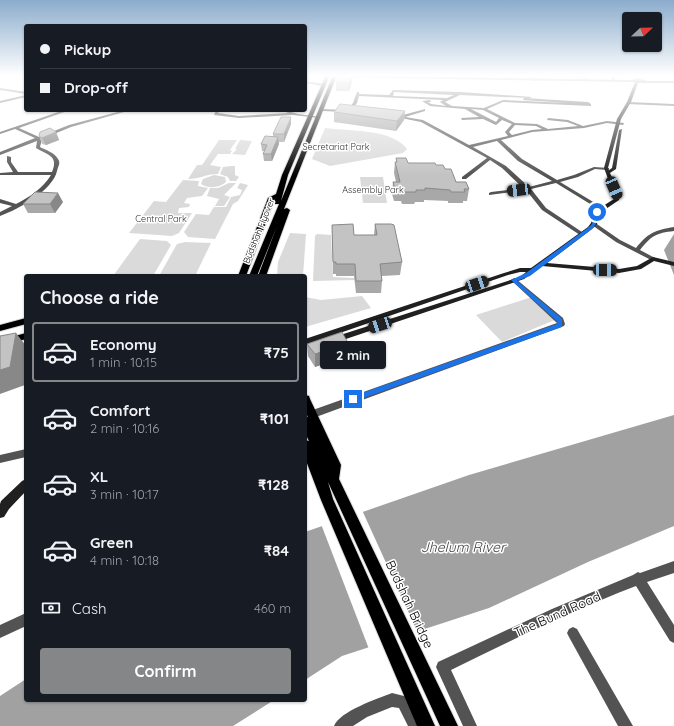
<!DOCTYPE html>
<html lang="en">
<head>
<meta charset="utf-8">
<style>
  body { margin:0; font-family:Quicksand,sans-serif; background:#242831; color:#f1f3f6; height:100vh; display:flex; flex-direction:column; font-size:15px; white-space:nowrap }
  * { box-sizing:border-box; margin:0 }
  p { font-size:13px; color:#9ea1a6 }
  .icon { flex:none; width:22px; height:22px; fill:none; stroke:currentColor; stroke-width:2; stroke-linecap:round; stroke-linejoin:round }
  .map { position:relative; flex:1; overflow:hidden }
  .sheet { position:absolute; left:24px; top:274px; width:283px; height:428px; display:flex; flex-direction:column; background:#171b24; border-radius:4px; box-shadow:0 1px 3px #0004 }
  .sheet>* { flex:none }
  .guide { position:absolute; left:24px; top:24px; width:283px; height:88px; border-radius:4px; box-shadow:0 1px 3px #0004; display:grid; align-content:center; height:88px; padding:0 16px; background:#171b24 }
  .needle { width:26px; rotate:68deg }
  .buttons { position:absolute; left:622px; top:12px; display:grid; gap:8px }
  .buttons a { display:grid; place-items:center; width:40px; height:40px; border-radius:4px; background:#171b24; box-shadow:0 1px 3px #0004; font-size:20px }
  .end { position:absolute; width:18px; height:18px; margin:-9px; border:5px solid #1a73e8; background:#fff; box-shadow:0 0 0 2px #fff }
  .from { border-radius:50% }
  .bubble { position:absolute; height:28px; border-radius:4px; background:#171b24; box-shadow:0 1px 3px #0004; font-size:13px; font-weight:700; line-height:28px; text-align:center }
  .car { position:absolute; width:12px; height:24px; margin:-12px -6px; border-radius:5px; box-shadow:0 0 3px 1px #0007; background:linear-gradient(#222 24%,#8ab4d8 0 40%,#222 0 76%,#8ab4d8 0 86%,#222 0) }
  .guide b { display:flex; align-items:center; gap:14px; height:38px; font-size:15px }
  .guide b+b { border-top:1px solid #363941 }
  .guide i { width:10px; height:10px; background:#f1f3f6 }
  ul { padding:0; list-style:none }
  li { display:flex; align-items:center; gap:12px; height:60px; margin:0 8px 6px; padding:0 8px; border:2px solid transparent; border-radius:4px }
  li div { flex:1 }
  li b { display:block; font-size:15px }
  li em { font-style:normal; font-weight:700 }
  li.current { border-color:#858687 }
  li>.icon { width:36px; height:36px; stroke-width:1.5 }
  h2 { padding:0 16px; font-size:18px; line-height:48px }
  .pay { display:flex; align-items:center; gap:10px; height:44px; padding:0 16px; font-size:15px }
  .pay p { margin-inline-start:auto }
  .button { display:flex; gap:8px; margin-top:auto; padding:8px 16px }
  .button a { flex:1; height:46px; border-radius:4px; background:#858687; color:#fff; font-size:16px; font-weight:700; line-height:46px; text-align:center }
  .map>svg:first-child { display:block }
</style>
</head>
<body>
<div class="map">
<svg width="674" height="726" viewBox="0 0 674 726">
  <rect width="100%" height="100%" fill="#fff"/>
  <g fill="#dadada">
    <path d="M325,128C349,131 393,129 407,149L403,153L330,166L312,159Z"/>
    <path d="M219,140H237L230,150L232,151L230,154H218L210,165L221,167L218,174C206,174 200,179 188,179L197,165H202Z"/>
    <path d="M240,140L252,141L245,155L232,154L237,149H235Z"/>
    <path d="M231,166H235V175L239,177L236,181H230L228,177L220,174L223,167Z"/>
    <path d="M214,175L225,177L226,182C219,188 209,189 201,184L203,179Z"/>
    <path d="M360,177H383L387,203H363Z"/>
    <path d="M183,180L199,181L198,186L208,188L202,196L187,198L184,203L190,204L189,207L179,208L178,213H192L179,233L172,236L129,233L154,201L166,202Z"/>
    <path d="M229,183H236L224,195L230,197L224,206H215L219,199L207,196L210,188H218Z"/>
    <path d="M240,183L248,185L238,201L233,204L215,239L188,237L184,232L196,214L209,215L214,207H226L231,197L240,195L242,190L237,188Z"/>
    <path d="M290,233L306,234L303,276H277L278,262Z"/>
    <path d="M317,234L331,235L333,277L354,278L355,280L313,281L315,236Z"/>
    <path d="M140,239L167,241L171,245L153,276H113Z"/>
    <path d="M185,242L211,243L195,276H159L177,244Z"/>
    <path d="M362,296L371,308L305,327V297L321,300Z"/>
    <path d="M532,297L557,319L502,342L476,315Z"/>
  </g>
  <g fill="#a1a1a1">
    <path d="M674,234V275L664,250Z"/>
    <path d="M674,415V526L588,562L489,608L342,656L305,680V532L469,475Z"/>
    <path d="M26,679V700H274L233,726H0V696Z"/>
  </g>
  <path fill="#fff" d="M362,510L418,633L369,649L321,524Z"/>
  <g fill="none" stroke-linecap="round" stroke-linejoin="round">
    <defs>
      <g id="primary">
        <path d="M326,75H330L288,175L281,201L333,75H337L284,209L287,208L290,210L266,276H258L277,226L257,276H249L279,204H275V199L246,276H238L268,198L276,194L282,175Z"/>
        <path d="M26,318V324L0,331V325Z"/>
        <path d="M26,333V339L0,346V340Z"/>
        <path d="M305,395L309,396L310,399L341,465L339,479L458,726H440L328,482L333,499L435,726H417L321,500L305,458V440L309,441L305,433V416L308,417L305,411Z"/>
      </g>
    </defs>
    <use href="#primary" stroke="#dbdbdb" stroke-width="2"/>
    <g fill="#535353" fill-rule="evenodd">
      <path d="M0,75H18L0,77Z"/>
      <path d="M305,75H330L305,76Z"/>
      <path d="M481,75H488L479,77L477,76Z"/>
      <path d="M528,75H532L538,80L535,81Z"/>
      <path d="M555,75H564L588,78L586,79Z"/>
      <path d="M611,75H614L615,82L612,81Z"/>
      <path d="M305,81L324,84L326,85L324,86L305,83Z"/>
      <path d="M0,88L26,92V94L0,90Z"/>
      <path d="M393,90L461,92L532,97L530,98L460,95L445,102L452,106L484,108L503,100L567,103L523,100L524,98L588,102L591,104V106L503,102L487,109L515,123L537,124L548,129L578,126L567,122L547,120L548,118L568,120L583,126L607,121L624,123L623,125L607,123L584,128L532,132L501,140L522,159L557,180L574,175L594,167L609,168V169L607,170L595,169L578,177L560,182L605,209L600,210L556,183L531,189L546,208L585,234L580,235L542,210L526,190L489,195V193L491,192L523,188L502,168L490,160L466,179H462V177L487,158L421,122L391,116L393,115L402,116L403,115L425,109V111L405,117L423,120L469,145L508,136L505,132L512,124L502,120L496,125L483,119L462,120L461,118L479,117L465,109L430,106L422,101L430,100L431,102H428L431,104L446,106L440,102L443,100L359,96L357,103L349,112L322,111L320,110L322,109L347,110L353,103L357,92H359V94L389,95ZM394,92L454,95L447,98L393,96ZM471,109L483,110L499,118L496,122ZM515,125L536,126L542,129L532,130L512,135L509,132ZM497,141L518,161L552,181L529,187L506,166L473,147Z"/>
      <path d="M26,95V97L0,103V101Z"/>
      <path d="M628,102L674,104V106L627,104Z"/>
      <path d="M64,110H70L19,128L39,137L69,125L125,110H131L71,127L42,139L40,147C46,150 55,153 58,159C61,163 58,166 57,171C53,190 19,209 0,216V212L12,206L0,203V199L16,204C30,197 43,188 51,175H0V173L13,172L7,162V156L11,157V162L18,172H52C59,156 48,155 36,148L37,141L0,155V152L35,138L15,129L0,134V132Z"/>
      <path d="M216,110H220L218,113L239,116L288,113L286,112L288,111L298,114L321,117L319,118L293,115L239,118L214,115Z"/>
      <path d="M594,222L620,240L636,248C648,233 655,230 674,227V231C656,233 651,236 640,250L655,258L656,259L653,261L616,242L592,225L591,224Z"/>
      <path d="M514,278L516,279L563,318L565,324L564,326L316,417L313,418L310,417L309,414L310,411L557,323L512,281L511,280Z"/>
      <path d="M26,449V457L0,463V455Z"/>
      <path d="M674,561V573L647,582L674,625V643L670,641L636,586C573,610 512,640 451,670L477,726H463L436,667L438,662L552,609L633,575L638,572L640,573Z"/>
      <path d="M26,613V626L0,638V625Z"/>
      <path d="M573,627L577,629L633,726H618L569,637L567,633L569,629Z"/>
      <path d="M392,693L408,697L423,726H408L399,708L392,707L367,717L353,726H334C340,711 377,699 392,693Z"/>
    </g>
    <g fill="#202020" fill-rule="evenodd">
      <path d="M327,75L632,80L638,78L648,81H674V83H638L631,102L621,119L608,168L609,170L612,168L619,130L622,129L616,169L610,173L620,195L619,200L600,213L597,224L592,229L547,263L619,269L637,266L653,257L674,262V266L654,261L641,269L619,273L542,266L524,279L337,342H331L330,340L331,338L520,277L526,272H520L508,275L305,345V339L504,273L520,268H531L588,227L591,223L595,211L614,199V195L604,168L617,119L627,102L635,82L328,77Z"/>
      <path d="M26,479V491L9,509L4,517L0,518V504L1,501L22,481Z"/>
    </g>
    <use href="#primary" fill="#000" fill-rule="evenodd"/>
  </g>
  <g fill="#a8a8a8">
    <path d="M353,79L349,91H336V82Z"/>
    <path d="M405,111L404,120L396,131L334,122V112Z"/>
    <path d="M291,124L284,142H279V144L272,161H264L263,154L265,151H262L261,144L273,137V134Z"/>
    <path d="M56,132L59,140L46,145L42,144L39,136Z"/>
    <path d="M396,158L408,163L436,165L445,169L456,182L469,189L467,201H463V203H448V201L424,200V202H415L414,204H402L401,201H394L392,194L393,182H396L394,173L395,162H396Z"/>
    <path d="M63,202L55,213H28L23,204Z"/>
    <path d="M375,224L402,262L400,275L382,276V281L381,293H356L354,276H336V274H333L332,225L354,235H374Z"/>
    <path d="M307,344L348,355L315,367L308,356Z"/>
  </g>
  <g fill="#888">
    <path d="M352,75H353V79L349,91V82Z"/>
    <path d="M405,111L404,120L396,131L397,121Z"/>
    <path d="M291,117V124L284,142V134Z"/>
    <path d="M56,132L59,140L46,145L42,138Z"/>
    <path d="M278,137L279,144L272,161L271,154Z"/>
    <path d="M58,193L63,202L55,213L50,204Z"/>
    <path d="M16,333L26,346V358H24L26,361V377L25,385L0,394V370Z"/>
    <path d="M348,343V355L315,367V354Z"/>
  </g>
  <g fill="#c3c3c3" stroke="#888">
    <path d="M339,75H352L349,82H336Z"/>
    <path d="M340,104L405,111L397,121L334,112Z"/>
    <path d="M281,117H291L284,134H273Z"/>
    <path d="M50,128L56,132L42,138L39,136L40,132Z"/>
    <path d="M265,136L278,137L271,154H263L267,145L261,144Z"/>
    <path d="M396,158H406L408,163H435L436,165H443L445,169H451L456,182H466L469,189H464L465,192H451L450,190L425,188V190H416V192H403L402,189H395L393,182H400L395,162H397Z"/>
    <path d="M35,192L58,193L50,204H23Z"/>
    <path d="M353,224L354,235H377L375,224H391L394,225L402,262L380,264L382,281H356L355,264H336V262H333L332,225Z"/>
    <path d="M342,332L348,343L315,354L307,344Z"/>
    <path d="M16,333L10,367L0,370V336Z"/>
    <path d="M26,349V358H24Z"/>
  </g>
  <linearGradient id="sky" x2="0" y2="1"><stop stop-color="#8baccc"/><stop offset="0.43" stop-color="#fff"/><stop offset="1" stop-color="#fff" stop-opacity="0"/></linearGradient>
  <rect width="674" height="176" fill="url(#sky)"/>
  <path fill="#1a73e8" d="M597,210L599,212L596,224L592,229L530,276L517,281L562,319V327L355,401H351V397L557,324V321L511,280L526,273L589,227L592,224L595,212Z"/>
  <g text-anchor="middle" stroke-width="3" stroke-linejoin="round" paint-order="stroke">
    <g font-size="9" fill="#313131" stroke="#fff">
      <text x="336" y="150">Secretariat Park</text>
      <text x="373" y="193">Assembly Park</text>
      <text x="161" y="222">Central Park</text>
    </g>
    <g font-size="9" fill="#000" stroke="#fff">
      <text transform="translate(259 231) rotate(-68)" y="3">Budshah Flyover</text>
    </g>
    <g font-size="13" fill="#000" stroke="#fff">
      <text transform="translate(410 604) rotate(65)" y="5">Budshah Bridge</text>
      <text transform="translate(557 614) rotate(-24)" y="5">The Bund Road</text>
    </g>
    <g font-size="14" font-style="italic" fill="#424242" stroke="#fff">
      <text x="463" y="552">Jhelum River</text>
    </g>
  </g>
</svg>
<div class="buttons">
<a><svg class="needle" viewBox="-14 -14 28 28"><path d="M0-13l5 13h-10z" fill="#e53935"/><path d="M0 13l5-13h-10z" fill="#9ea1a6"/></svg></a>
</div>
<i class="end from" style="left:597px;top:212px"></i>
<i class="end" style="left:353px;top:399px"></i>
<div class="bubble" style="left:320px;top:341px;width:66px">2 min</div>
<i class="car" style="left:614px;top:188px;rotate:157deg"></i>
<i class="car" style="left:519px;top:190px;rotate:263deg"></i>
<i class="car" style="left:605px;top:270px;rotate:91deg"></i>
<i class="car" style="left:477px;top:284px;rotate:71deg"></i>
<i class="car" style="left:380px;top:325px;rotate:252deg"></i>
<div class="guide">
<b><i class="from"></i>Pickup</b>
<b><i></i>Drop-off</b>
</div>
<section class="sheet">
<h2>Choose a ride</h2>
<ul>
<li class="current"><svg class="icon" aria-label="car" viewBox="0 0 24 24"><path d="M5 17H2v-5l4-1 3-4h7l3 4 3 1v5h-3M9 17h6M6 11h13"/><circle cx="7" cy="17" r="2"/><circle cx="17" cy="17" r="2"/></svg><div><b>Economy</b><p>1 min · 10:15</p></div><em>₹75</em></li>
<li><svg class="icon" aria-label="car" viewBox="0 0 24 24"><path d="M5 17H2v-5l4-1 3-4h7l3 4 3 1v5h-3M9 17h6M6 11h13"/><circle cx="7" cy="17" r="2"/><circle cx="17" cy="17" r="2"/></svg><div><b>Comfort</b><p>2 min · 10:16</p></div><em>₹101</em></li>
<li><svg class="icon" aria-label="car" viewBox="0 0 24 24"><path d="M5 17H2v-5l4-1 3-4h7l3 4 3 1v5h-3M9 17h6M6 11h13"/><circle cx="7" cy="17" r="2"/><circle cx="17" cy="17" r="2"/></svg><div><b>XL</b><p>3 min · 10:17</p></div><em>₹128</em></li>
<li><svg class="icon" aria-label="car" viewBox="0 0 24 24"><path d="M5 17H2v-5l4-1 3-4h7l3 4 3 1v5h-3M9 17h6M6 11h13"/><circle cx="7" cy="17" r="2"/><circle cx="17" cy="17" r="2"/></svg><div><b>Green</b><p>4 min · 10:18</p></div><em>₹84</em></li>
</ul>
<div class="pay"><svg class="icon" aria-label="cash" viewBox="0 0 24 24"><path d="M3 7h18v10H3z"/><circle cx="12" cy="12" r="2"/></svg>Cash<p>460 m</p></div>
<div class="button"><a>Confirm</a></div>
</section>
</div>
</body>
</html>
